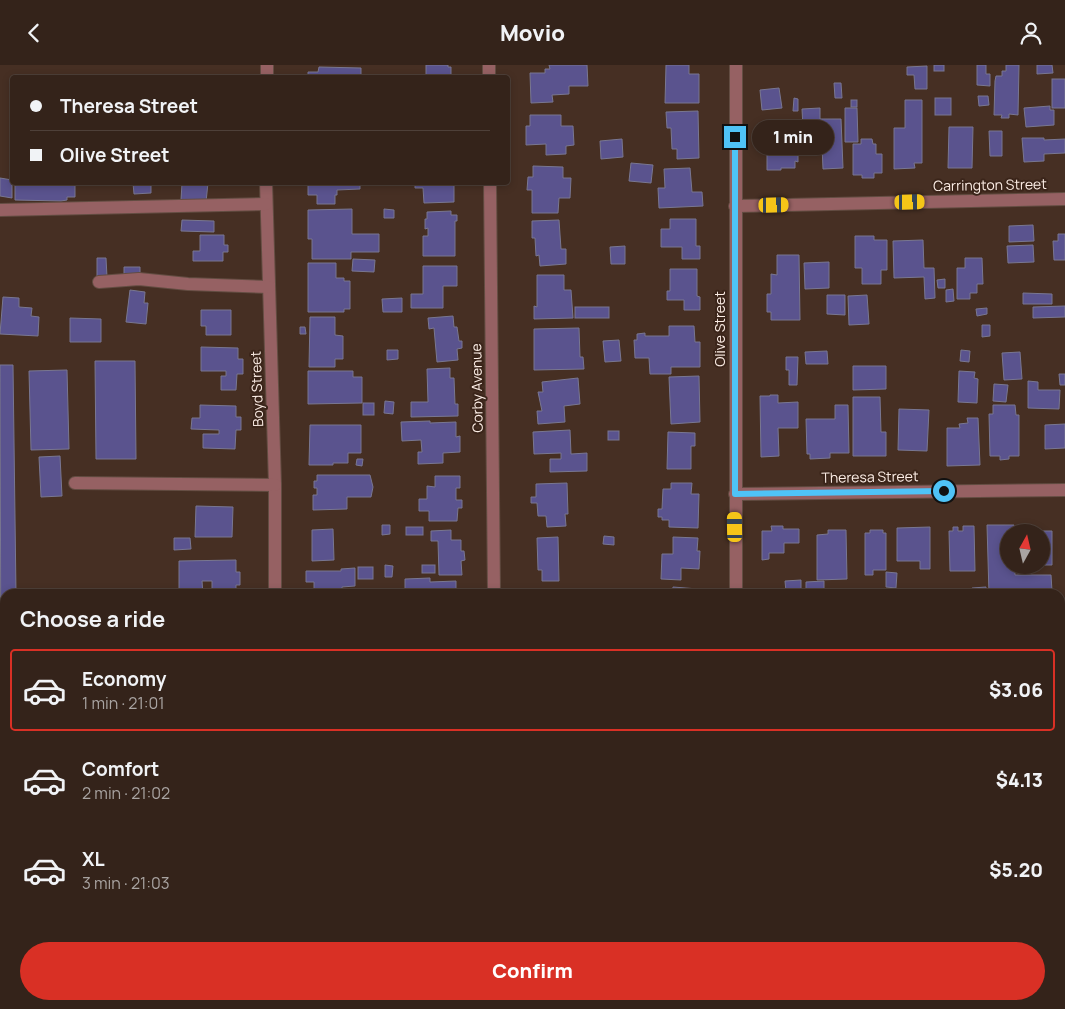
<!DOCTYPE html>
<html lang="en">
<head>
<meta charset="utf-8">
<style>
  body { margin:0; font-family:Manrope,sans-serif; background:#3c2b23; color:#f1f3f6; height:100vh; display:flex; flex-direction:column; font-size:19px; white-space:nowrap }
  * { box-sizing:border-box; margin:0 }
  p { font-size:16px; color:#a9a4a2 }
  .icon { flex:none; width:28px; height:28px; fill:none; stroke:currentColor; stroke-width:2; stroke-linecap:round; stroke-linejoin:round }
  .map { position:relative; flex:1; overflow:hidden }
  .sheet { position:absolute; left:0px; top:524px; width:1065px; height:421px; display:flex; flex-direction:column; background:#34231a; border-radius:15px 15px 0 0; box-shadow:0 2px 8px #0003,0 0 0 1px #4e4039 }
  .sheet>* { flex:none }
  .hud { position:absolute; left:10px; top:10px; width:500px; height:110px; border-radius:5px; box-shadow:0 2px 8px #0003,0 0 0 1px #4e4039; display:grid; align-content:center; height:110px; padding:0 20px; background:#34231a }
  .needle { width:32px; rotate:8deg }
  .buttons { position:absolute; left:1000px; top:459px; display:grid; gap:10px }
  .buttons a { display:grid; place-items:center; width:50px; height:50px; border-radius:50%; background:#34231a; box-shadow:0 2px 8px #0003,0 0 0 1px #4e4039; font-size:25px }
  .end { position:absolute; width:22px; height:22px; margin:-11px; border:6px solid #4fc3f7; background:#111; box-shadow:0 0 0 2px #111 }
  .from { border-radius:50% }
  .bubble { position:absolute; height:35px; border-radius:18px; background:#34231a; box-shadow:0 2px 8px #0003,0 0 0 1px #4e4039; font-size:16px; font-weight:800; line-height:35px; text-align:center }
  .car { position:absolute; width:15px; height:30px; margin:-15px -8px; border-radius:6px; box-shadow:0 0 4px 1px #0007; background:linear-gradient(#f5c518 24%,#345 0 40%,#f5c518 0 76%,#345 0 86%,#f5c518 0) }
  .hud b { display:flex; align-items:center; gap:18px; height:48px; font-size:19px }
  .hud b+b { border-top:1px solid #4e4039 }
  .hud i { width:12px; height:12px; background:#f1f3f6 }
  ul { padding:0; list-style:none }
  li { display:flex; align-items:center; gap:15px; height:82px; margin:0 10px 8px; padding:0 10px; border:2px solid transparent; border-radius:5px }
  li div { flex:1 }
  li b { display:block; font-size:19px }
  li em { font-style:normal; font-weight:800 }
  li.selected { border-color:#d93025 }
  li>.icon { width:45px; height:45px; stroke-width:1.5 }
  h2 { padding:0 20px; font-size:22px; line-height:60px }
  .action { display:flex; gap:10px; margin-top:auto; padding:10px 20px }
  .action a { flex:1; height:58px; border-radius:30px; background:#d93025; color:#fff; font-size:20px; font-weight:800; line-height:58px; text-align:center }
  header { display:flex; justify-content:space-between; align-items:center; height:65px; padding:0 20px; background:#34231a; font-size:22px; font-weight:800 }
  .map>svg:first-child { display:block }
</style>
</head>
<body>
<header><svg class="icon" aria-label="back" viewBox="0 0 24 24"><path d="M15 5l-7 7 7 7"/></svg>Movio<svg class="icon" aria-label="person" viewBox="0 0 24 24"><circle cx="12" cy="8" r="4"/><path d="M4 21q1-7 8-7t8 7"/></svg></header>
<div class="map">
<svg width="1065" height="944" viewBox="0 0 1065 944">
  <rect width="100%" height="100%" fill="#462f23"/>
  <g fill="#5a538e" stroke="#797791">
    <path d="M426,0H448V2H451V12H426Z"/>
    <path d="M549,0H587L588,21H569V29L552,30L553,37L531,38L530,8H545V4H550Z"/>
    <path d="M666,0H689V9H699V38H665Z"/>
    <rect x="934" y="0" width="10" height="6"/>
    <path d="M977,0H986V9H990V21L977,20Z"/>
    <path d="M1006,0H1019L1018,50L1009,49V53H1001L1002,50H994L995,16L996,11H1002V6H1006Z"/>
    <path d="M1037,0H1052L1053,8L1037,9Z"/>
    <path d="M927,1V24H915L914,10H907V2Z"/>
    <path d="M319,2L361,3V12H308V7H318Z"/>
    <rect x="1052" y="14" width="13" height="29"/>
    <path d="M834,18H841L842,33H835Z"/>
    <path d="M779,23L782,43L762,45L760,25Z"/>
    <path d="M978,31H988L989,40L979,41Z"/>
    <path d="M794,33L798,34V46H793Z"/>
    <rect x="935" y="33" width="16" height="17"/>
    <rect x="851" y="35" width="6" height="7"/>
    <path d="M905,35H922V98H914L915,103L894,104V63H905Z"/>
    <path d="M1050,41V45H1054V60L1026,62L1024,43Z"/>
    <path d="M820,43V54H841L843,103L823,104L822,81L804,82L802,44Z"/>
    <path d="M845,43H857L858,77H845Z"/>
    <path d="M698,46L699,93L677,94V84H672L671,63H667L666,47Z"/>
    <path d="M530,50H561V61H573L574,80L566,81V89L546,90V79L526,80V61H530Z"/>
    <path d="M779,57H798V97L795,96V103H781V105H767V81H778Z"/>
    <path d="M761,59H770L769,78L760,77Z"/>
    <path d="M949,62H973L972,103H948Z"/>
    <path d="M989,66H1002V91H990Z"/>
    <path d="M1022,73H1044V75L1065,74V88L1044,89V96L1024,97Z"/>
    <path d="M622,74L623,92L601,94L600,76Z"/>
    <path d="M861,74H872L873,79H876V89H882V108H874V113H862V110H853V79H861Z"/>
    <path d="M631,98L653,100L651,118L629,116Z"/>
    <path d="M533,101L563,102V113H571L570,133H559L558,148H532V125H527L528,112H533Z"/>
    <path d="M690,103L692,127H702L703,141L659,143L658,123H665L664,104Z"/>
    <path d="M0,113L12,115V133L0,131Z"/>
    <path d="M15,118H75V132H67V135L61,136L15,135Z"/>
    <path d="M133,118H151V128L134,129Z"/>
    <path d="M182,118H228V120L208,118L206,137L181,135Z"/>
    <path d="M308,118H360V124L337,125V130H335V139H317V130H308Z"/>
    <path d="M415,118H454V137L424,138L423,123H415Z"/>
    <path d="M352,144V169H379V187H351V194H312V174H308V145Z"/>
    <path d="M384,144L394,145V153H384Z"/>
    <path d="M451,146V150H457V156H455V191H423V171H428V163L425,164V154H427V147Z"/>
    <path d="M670,154H696V181H700V194H682V182H661V164H670Z"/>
    <path d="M182,155L214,156V167L181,166Z"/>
    <path d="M559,155L561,184H566V199L540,201L539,190L536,191L535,173H532V156Z"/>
    <path d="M1033,160L1034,176L1009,177V161Z"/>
    <path d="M1058,169H1065V195H1054L1053,176H1058Z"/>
    <path d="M200,170H224V180H228V187H223V196H193V186H200Z"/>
    <path d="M855,171H874V175H887V205H881V219H862V203H855Z"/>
    <path d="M923,175L924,203H934L935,233L925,234L924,212L894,213L893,176Z"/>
    <path d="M1033,180L1034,197L1008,198L1007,181Z"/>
    <path d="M625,181V199H611L610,182Z"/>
    <path d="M777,190H799L800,255H771V247H767V229H771V209L777,210Z"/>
    <path d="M97,193H106L107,212H97Z"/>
    <path d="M965,193H982L983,219H977V228H970V234H957V203H965Z"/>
    <path d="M353,194L375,195L374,207L352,206Z"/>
    <path d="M829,197V223L805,224L804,198Z"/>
    <path d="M308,198H336V213H344V216H350V244H344V247H308Z"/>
    <path d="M423,201H457V221H443V243H411V229H423Z"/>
    <path d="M124,202H140V211L124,212Z"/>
    <path d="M670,204H697V231L700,232V245H684V235H667V226H670Z"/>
    <path d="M537,210H564V225H571L573,253L534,254V241L537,242Z"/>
    <path d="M945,214V223H938L937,215Z"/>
    <path d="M953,224L954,236L946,237V225Z"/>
    <path d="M130,225L145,227L144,238H148L146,259L126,257Z"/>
    <path d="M1023,228L1052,229V239H1023Z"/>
    <path d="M827,230H845V250L827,249Z"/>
    <path d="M867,230L869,259L849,260L848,231Z"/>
    <path d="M3,232L19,233V242L32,243L31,251L39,252L38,271L0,269Z"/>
    <path d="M402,233V247H383L382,234Z"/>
    <path d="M1065,241V252L1033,253V242Z"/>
    <rect x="575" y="242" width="34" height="11"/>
    <path d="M987,243V249L977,251L976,244Z"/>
    <path d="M201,245H231V270H206V261H201Z"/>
    <path d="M453,251L454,262H457L459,276H462V283L457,284L458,295L437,297L434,263L429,264L428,253Z"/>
    <path d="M310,252H335V270L343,271V294H335V302H309Z"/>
    <path d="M70,253L101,254V277H70Z"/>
    <path d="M982,260H990V271L982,272Z"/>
    <path d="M669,261H694L695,277H700V302H671V309H650L649,293H635L634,275H637V269L645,268V271H669Z"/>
    <path d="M300,262H305L306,269H300Z"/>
    <path d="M579,263L580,292H583L584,304L534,305V264Z"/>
    <path d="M619,275L621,296L605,297L603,276Z"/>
    <path d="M201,282L238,283V294H243V309H237L236,325H221V311H226V306H201Z"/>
    <path d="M387,285H398V294L387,295Z"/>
    <path d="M961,285L970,286L969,297L960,296Z"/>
    <path d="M827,286L828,299H806L805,287Z"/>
    <path d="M1020,287L1022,314L1004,315L1002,288Z"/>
    <path d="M786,292H798L797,320H789V305H786Z"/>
    <path d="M95,296H135L136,394H96Z"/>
    <path d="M0,300H13L16,529H5V647H1Z"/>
    <path d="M853,301H886V324L853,325Z"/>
    <path d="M450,303V313H454L455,339H458V351L411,352V337H428L427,304Z"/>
    <path d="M67,305L69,384L31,385L29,306Z"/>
    <path d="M308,306H353V312H362V338L308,339Z"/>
    <path d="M959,306L975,307L974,313L978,314L977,338L958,337Z"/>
    <path d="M1059,309H1065V320H1060Z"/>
    <path d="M699,311L700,357L671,359L669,312Z"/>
    <path d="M578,313L580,339L564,341L565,357L538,359L537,346H542L538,327H543L542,317Z"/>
    <path d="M1028,316L1038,317V325H1060L1059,344L1028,343Z"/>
    <path d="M994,319L1008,320L1006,337L993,336Z"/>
    <path d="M770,330H778V338L798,337V363H778L779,391L761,392L760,331H770Z"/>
    <path d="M853,332H880L881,367H886V391H853Z"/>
    <path d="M385,336L394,337L393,349L384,348Z"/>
    <rect x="363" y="338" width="11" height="12"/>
    <path d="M200,340L236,341V352H241V365H236L235,384L203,383V369H219V365L191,364L192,353H200Z"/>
    <path d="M835,340H848L849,388H830V393L810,394V389H807L806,354H835Z"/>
    <path d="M993,340H1015L1016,350H1019V391H1009V394L1000,395V391H990L989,349H993Z"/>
    <path d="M899,344L929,345L927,386L898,385Z"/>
    <path d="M967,353H978L980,400L947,401V363H960L959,359L968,358Z"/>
    <path d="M430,356V358L456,357V372L460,371V387L443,388V398L418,399V387H422L421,375L402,376L401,357Z"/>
    <path d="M1065,359V383L1045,384V360Z"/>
    <path d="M310,360H361V388H348V398H333V400H309Z"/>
    <path d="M570,365L571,389L587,388V406L550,407V394H561V388L534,389L533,367Z"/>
    <rect x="608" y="366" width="11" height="9"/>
    <path d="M668,367L695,368V381H691V404H667Z"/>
    <path d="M60,391L62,431L41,432L39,392Z"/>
    <path d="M357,394H363L362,401L356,400Z"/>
    <path d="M317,410H370L373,422L371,432H347V444L313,445V430H317V423H314V416H317Z"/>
    <path d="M435,411H460V423H456V435H462V443H458L457,456H429V446H419V434H427V421L435,422Z"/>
    <path d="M567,418L568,449H565L566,461L547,462L546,451H538L537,438H531V432H536V419Z"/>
    <path d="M671,418H692L691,429H699L698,463L669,462V455H662V452H658V444H662L663,424H671Z"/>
    <path d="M196,441L233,442L232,472H195Z"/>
    <path d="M382,460H390V469L382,470Z"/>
    <path d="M987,460H1014V468H1009V500H1015V510H1051L1052,526H1015V529H989Z"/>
    <path d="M771,461H783V464H799V478H784V488H769V494L762,495V466H772Z"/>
    <path d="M963,461H974L975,506H950L949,466H953V462H958V466H963Z"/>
    <rect x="406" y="462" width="17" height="8"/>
    <path d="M930,462V504H920V496H897V463Z"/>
    <path d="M333,464L334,495L312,496V465Z"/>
    <path d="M451,465V475H461V486H464L465,495L461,496L462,510H439L438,476H431V466Z"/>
    <path d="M828,465H846L847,514L817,515V470L828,469Z"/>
    <path d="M870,465H883V468H886V505H873V510H865V468H870Z"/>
    <path d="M1028,466H1052V500H1028H1041V468H1028Z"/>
    <path d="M604,471L614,472V480L603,479Z"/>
    <path d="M558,472L559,516H542V505H538L537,473Z"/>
    <path d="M673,472L698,473L697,486H700L699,504L681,503V515L661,514L662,489H673Z"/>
    <path d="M174,473H190L191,484L174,485Z"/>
    <path d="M236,495V507H240V520H236V529H212V516H202L203,529H179V496Z"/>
    <path d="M385,500L393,501L392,512H385Z"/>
    <rect x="422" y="500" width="13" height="8"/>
    <rect x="358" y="502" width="15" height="12"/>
    <path d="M355,503V521L342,522V529H314V517H306V506H341V504Z"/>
    <path d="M886,507L897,508L896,523L886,522Z"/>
    <path d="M430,513V517L456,516V527H455V529H414V525H405V514Z"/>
    <path d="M801,515V526L786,527L785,516Z"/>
    <path d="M824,516V529H806V517Z"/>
    <path d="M673,522L698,524V529H672Z"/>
    <path d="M986,522V529H972V523Z"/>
    <path d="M1060,547H1063L1064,568H1060Z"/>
    <path d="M1060,628H1061L1062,634H1065V675H1060Z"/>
    <path d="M0,770L5,771V894H0Z"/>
    <path d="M268,940H311V944H281V940Z"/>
    <rect x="330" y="940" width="21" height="4"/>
    <path d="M405,940H421V944H404Z"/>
    <rect x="598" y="940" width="20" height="4"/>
    <path d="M905,940H956L953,944H910Z"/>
  </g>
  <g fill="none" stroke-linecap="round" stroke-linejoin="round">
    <defs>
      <g id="minor">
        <path d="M489,0V12"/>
        <path d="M736,0V529"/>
        <path d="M267,12V0"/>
        <path d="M266,118L275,420V529"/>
        <path d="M490,118L494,529"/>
        <path d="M735,141L1065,134"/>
        <path d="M0,145L266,139"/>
        <path d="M99,217L139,214L188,219L269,222"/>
        <path d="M75,418L275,420"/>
        <path d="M735,429L1065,425"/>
        <path d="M0,691H5"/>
        <path d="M1060,717H1065"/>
        <path d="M1063,857L1065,821"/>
        <path d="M477,944V940"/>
        <path d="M687,944V940"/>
      </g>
    </defs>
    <use href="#minor" stroke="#634d42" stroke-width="14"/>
    <use href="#minor" stroke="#966163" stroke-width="12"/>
  </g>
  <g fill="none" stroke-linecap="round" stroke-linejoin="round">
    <path stroke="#4fc3f7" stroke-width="6" d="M735,72V429L944,426"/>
  </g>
  <g text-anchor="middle" stroke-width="4" stroke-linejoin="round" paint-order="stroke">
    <g font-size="14" fill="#fcede5" stroke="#3b251a">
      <text transform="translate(990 120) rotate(-1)" y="5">Carrington Street</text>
      <text transform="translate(720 264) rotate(-90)" y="5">Olive Street</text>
      <text transform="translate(477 323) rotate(-91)" y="5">Corby Avenue</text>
      <text transform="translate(257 324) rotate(-92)" y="5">Boyd Street</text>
      <text transform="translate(870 412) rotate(-1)" y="5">Theresa Street</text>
    </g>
  </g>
</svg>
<div class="buttons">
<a><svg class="needle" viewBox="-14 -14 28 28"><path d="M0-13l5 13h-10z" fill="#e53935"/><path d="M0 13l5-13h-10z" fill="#a9a4a2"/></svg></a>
</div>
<i class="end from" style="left:944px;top:426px"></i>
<i class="end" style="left:735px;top:72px"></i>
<div class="bubble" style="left:752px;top:55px;width:82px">1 min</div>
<i class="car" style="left:910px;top:137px;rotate:89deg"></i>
<i class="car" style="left:774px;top:140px;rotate:89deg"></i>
<i class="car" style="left:735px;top:462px;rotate:359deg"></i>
<div class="hud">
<b><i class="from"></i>Theresa Street</b>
<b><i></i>Olive Street</b>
</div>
<section class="sheet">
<h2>Choose a ride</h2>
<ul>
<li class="selected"><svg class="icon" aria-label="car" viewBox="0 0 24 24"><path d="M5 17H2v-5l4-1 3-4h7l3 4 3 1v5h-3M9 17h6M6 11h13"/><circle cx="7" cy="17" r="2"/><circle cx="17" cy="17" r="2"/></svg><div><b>Economy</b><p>1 min · 21:01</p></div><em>$3.06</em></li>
<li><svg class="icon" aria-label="car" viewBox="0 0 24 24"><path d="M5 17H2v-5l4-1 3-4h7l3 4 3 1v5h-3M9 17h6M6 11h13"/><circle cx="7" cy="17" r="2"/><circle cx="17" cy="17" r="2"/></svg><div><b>Comfort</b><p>2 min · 21:02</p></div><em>$4.13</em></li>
<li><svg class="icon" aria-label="car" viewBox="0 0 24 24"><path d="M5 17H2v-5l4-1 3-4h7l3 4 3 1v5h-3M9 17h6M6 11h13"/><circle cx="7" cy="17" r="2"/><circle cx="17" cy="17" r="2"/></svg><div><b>XL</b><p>3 min · 21:03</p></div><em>$5.20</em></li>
</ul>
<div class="action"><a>Confirm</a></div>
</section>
</div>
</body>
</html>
